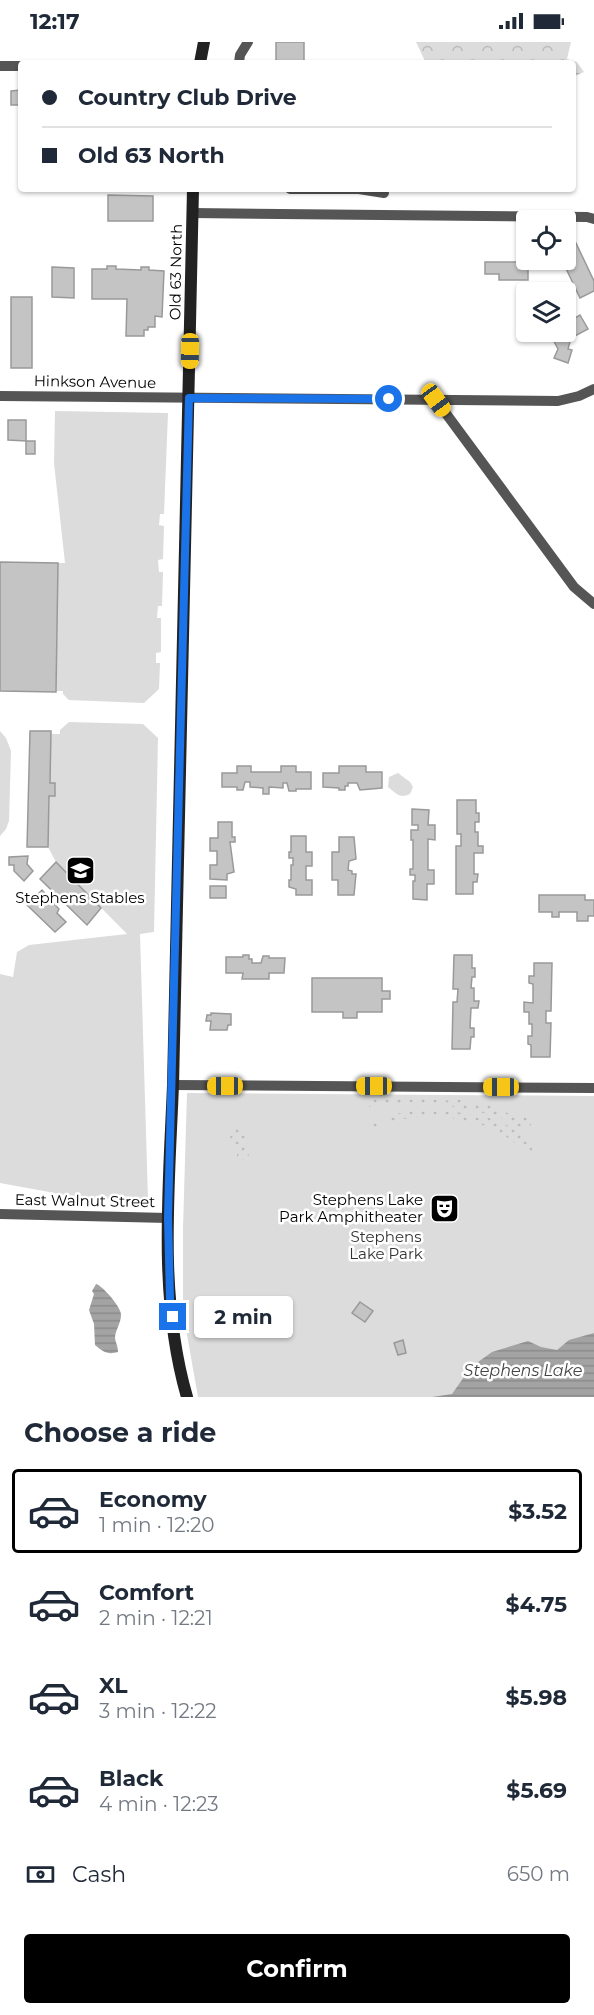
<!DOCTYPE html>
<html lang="en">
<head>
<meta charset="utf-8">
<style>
  body { margin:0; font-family:Montserrat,sans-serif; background:#f6f6f7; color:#1f2937; height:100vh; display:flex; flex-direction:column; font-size:22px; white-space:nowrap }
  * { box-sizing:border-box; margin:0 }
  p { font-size:20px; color:#747a83 }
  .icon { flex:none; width:33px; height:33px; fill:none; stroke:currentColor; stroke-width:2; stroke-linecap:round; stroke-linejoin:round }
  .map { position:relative; height:1355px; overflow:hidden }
  .details { display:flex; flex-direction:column; background:#fff; flex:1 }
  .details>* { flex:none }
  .top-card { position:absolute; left:18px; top:18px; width:558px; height:132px; border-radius:6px; box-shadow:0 2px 4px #0004; display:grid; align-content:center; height:132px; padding:0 24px; background:#fff }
  .tools { position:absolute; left:516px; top:168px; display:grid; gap:12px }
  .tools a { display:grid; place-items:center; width:60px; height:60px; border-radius:6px; background:#fff; box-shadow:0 2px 4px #0004; font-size:30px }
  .end { position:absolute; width:27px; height:27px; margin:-14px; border:8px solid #1a73e8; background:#fff; box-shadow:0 0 0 3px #fff }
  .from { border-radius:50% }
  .bubble { position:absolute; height:42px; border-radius:6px; background:#fff; box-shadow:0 2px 4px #0004; font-size:20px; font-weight:700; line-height:42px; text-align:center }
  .car { position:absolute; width:18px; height:36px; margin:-18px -9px; border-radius:8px; box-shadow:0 0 4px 2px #0007; background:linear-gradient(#f5c518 24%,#345 0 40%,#f5c518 0 76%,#345 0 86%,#f5c518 0) }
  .top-card b { display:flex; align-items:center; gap:21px; height:57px; font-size:22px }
  .top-card b+b { border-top:2px solid #e0e1e3 }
  .top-card i { width:15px; height:15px; background:#1f2937 }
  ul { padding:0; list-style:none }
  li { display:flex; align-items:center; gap:18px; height:84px; margin:0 12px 9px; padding:0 12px; border:3px solid transparent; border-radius:6px }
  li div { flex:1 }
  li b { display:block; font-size:22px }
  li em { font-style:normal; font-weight:700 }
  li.selected { border-color:#000 }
  li>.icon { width:54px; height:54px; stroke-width:1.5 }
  h2 { padding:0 24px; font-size:27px; line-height:72px }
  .pay { display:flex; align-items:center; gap:15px; height:66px; padding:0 24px; font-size:22px }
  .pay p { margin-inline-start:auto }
  .cta { display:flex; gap:12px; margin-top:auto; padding:12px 24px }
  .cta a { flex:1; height:69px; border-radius:6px; background:#000; color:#fff; font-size:24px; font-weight:700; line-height:69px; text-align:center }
  .status { display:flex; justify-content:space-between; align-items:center; height:42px; padding:0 30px; background:#fff; direction:ltr }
  .status svg { height:16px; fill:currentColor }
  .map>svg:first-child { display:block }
</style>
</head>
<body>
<div class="status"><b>12:17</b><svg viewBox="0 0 49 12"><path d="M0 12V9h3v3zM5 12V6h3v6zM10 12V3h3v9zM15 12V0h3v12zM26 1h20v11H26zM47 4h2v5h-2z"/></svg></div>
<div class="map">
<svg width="594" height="1355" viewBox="0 0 594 1355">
  <defs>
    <pattern id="forest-crowns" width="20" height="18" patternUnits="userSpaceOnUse" patternTransform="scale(1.5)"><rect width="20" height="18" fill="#dcdcdc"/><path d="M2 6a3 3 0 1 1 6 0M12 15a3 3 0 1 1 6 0" fill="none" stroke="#bbb"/></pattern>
    <pattern id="garden-dots" width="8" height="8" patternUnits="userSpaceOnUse" patternTransform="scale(1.5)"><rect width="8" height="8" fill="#dcdcdc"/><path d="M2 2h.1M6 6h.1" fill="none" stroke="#bbb" stroke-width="1.8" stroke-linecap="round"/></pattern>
    <pattern id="water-rules" width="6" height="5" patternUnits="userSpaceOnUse" patternTransform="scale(1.5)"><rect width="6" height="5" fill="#a3a3a3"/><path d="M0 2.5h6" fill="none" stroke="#8b8b8b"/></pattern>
  </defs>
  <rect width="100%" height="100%" fill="#fff"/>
  <path fill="url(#forest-crowns)" d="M416,0H571L567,17L577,20L584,30L573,35V21H424V17Z"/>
  <g fill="#dcdcdc">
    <path d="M55,369L168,371L164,472H160L159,483L164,484L163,517L158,518L159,530H163L162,564H158L157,576H161V610L156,611V621H160L159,647L144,661L69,658L63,652V649H56L58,521H65L54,421Z"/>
    <path d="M69,680L143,682L158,696L154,890L140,892L148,1157H87L0,1141V932L13,935L17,910L29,903L127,892L56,820L48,805L49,754L55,753V742L50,741L51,692H60V688Z"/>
    <path d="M0,689L6,696L11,709L9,779L6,787L0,794Z"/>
    <path d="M398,731L410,740L413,745L410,752C399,757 396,751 388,745L389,735Z"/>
    <path d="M187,1051L594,1054V1355H198L183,1270V1186Z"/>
  </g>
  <g fill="url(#garden-dots)">
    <path d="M377,1052H386L393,1055L456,1059L461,1057L467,1061L476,1063L482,1061L515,1074L523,1075L530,1073L536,1075L528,1087L523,1088L498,1074L445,1063L407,1060L369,1065L371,1056Z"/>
    <path d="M415,1069C444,1068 490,1070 515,1088C523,1094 528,1102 534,1109L530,1113L495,1086L443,1074L401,1077L365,1088V1085L386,1077L388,1073Z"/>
    <path d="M239,1082L246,1087L249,1118H239L237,1115V1107L235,1106L230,1095L234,1089L233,1086Z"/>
  </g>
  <g fill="url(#water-rules)">
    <path d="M96,1242C102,1243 122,1266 121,1273C121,1281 115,1289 115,1296C116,1302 118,1304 118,1310C108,1313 103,1310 95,1303L94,1282L89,1268L94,1252L92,1249Z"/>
    <path d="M594,1291V1355H432L452,1352L471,1325L492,1310L528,1299L541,1305L557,1308L569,1298Z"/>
  </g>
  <g fill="#c4c4c4" stroke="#999" stroke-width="1.5">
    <rect x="276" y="0" width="28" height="21"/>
    <path d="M21,48V63H11V49Z"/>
    <path d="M108,153L153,154V179H108Z"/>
    <path d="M575,199L594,239V249L580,256L562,218H566V203Z"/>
    <path d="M485,220H528V238H499V232H485Z"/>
    <path d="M107,224H116V227L141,228V225H149V228L164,229L162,275L155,274V285H148V288H144V294H126L127,257H92V227H107Z"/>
    <path d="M52,225L74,226V256L52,255Z"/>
    <rect x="11" y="255" width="21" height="71"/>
    <path d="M580,273L588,287L571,296L568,307L572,308L568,321L554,316L558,307L549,290H566V278L569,276L570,279Z"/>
    <path d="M8,378H26V399L8,398Z"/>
    <rect x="26" y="399" width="9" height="13"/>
    <path d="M0,520L58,521L56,650L0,649Z"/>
    <path d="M30,689H51L50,741H55V754H49L48,805H27Z"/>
    <path d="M237,724H251V730H281V724H296V730H311V747H296V749H289L287,741H283V746L269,745V752H263V746L250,745V740H245L243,748H237V745H222V731H237Z"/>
    <path d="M339,724H366V730H382V746L360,748L357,741H348V744H345V748H339V746L323,745V731H339Z"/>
    <path d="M457,758H476V771H479V780H475V790H478V804H483V811H474V832H478L477,840H473V852H456V804H461V792H457Z"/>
    <path d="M412,767L429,768L428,783H435V798L428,797V828H434V842H427V858L413,857V839H415V833H410V827H413V798H411V788H418V783H412Z"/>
    <path d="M218,780H232V795H235V800H230L234,830L227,832V838L210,837V823H217V809H210V796H218Z"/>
    <path d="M291,794H306V810H312V824H306V838H312V853H296V847L289,845V838H291V823H293V816H289V810H291Z"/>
    <path d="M339,795H354L356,817L349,819L348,828L352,829V832H356L354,853H338V838H332V810H339Z"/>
    <path d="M28,814L27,822L33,829L24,839L14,829V823H9V815Z"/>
    <path d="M56,820L101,866L87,883L40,837Z"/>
    <rect x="210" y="844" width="16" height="12"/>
    <path d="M42,848L59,867L57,871L66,880L55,890L27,863Z"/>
    <path d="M539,853H585V858H594V874H588V879H577V870H559V875H552V870H539Z"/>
    <path d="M243,913H249V917H252V921H261L263,914H269V916H285L284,931H269V937H242L243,931H226V915H243Z"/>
    <path d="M454,913H472V926H475V935H472L471,946H474V959H479L478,966H471L470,986H474V995H471L470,1007H452L453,960H457L458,947H453Z"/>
    <path d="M534,921H552L551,969H546V981H551L550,1015H531V1003L528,1002V994H532V982H529V970H524V960L533,961V942L529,941V934H534Z"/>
    <path d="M312,936H382V949H390V957H382V970H357V976H343V970H312Z"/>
    <path d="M211,971L231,972V983H228L227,988H210L211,979H206L207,973H211Z"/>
    <path d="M360,1260L373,1269L365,1280L352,1271Z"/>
    <path d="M403,1298L406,1311L398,1313L394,1301Z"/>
  </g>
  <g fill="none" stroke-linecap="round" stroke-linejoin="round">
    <g stroke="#555" stroke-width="10">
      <path d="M239,21L240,13L248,0"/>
      <path d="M0,24H21"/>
      <path d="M290,147H359L384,151"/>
      <path d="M192,171L587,175L594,177"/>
      <path d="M0,354L558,359L579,354L594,347"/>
      <path d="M436,358L574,545L594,562"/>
      <path d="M173,1043L594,1046"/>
      <path d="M0,1172L168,1176"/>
    </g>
    <g stroke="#222" stroke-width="12">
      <path d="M200,21L204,0"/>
      <path d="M187,1355C158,1255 169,1146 173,1043L193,147"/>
    </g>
  </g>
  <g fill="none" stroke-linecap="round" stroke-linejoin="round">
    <path stroke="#1a73e8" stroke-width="8" d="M173,1275L170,1257L168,1176L189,356L389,357"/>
  </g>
  <defs>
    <symbol id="school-square" viewBox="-11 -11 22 22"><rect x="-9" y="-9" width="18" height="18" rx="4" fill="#000" stroke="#fff"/><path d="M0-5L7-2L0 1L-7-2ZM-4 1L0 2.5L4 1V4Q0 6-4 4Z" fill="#fff"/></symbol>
    <symbol id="theatre-square" viewBox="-11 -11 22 22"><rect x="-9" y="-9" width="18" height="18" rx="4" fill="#000" stroke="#fff"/><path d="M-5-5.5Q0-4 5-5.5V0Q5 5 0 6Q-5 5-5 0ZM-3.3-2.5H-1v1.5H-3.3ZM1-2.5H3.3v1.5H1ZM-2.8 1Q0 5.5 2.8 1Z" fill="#fff"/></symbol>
  </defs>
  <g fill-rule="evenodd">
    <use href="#school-square" x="64" y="812" width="33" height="33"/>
    <use href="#theatre-square" x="428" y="1150" width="33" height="33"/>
  </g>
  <g text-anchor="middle" stroke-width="5" stroke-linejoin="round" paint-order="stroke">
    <g font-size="15" fill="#000" stroke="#fff">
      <text transform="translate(176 230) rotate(-89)" y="5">Old 63 North</text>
      <text transform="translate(95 340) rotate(1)" y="5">Hinkson Avenue</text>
      <text transform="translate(85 1159) rotate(1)" y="5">East Walnut Street</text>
    </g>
    <g font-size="15" fill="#000" stroke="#fff">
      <text x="80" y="861">Stephens Stables</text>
      <text x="423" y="1163" text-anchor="end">Stephens Lake<tspan x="423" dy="17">Park Amphitheater</tspan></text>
    </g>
    <g font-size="15" fill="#333" stroke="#fff">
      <text x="386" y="1200">Stephens<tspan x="386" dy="17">Lake Park</tspan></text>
    </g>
    <g font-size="16" font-style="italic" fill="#444" stroke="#fff">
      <text x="523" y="1334">Stephens Lake</text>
    </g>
  </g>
</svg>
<div class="tools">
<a><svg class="icon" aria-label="locate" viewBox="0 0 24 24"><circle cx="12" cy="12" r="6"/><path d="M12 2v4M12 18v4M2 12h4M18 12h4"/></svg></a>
<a><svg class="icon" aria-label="layers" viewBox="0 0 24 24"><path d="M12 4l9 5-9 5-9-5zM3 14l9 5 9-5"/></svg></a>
</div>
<i class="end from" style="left:389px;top:357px"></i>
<i class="end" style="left:173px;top:1275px"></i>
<div class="bubble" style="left:194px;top:1254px;width:99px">2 min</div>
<i class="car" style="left:190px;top:309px;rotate:181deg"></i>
<i class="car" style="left:436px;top:358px;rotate:144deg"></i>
<i class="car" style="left:225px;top:1044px;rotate:270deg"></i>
<i class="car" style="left:374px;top:1044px;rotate:270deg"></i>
<i class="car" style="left:501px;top:1045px;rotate:270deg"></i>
<div class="top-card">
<b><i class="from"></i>Country Club Drive</b>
<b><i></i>Old 63 North</b>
</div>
</div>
<section class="details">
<h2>Choose a ride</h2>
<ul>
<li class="selected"><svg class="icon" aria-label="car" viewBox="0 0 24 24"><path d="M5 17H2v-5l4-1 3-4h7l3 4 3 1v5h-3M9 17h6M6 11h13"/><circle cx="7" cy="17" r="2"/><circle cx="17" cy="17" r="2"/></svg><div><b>Economy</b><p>1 min · 12:20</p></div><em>$3.52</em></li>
<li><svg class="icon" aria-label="car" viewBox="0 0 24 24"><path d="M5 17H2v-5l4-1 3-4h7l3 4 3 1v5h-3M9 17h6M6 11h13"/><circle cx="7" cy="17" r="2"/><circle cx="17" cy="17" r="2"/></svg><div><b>Comfort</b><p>2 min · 12:21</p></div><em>$4.75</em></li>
<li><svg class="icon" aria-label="car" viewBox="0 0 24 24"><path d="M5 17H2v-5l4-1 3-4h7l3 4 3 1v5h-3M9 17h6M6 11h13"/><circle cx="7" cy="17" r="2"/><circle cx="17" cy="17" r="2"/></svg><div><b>XL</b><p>3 min · 12:22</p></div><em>$5.98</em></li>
<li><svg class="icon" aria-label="car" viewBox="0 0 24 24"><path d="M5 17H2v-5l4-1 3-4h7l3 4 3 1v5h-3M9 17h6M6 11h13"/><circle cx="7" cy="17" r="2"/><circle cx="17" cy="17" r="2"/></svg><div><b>Black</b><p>4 min · 12:23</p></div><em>$5.69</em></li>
</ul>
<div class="pay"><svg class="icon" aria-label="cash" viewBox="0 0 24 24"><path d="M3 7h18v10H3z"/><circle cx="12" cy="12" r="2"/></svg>Cash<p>650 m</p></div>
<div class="cta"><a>Confirm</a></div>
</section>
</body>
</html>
